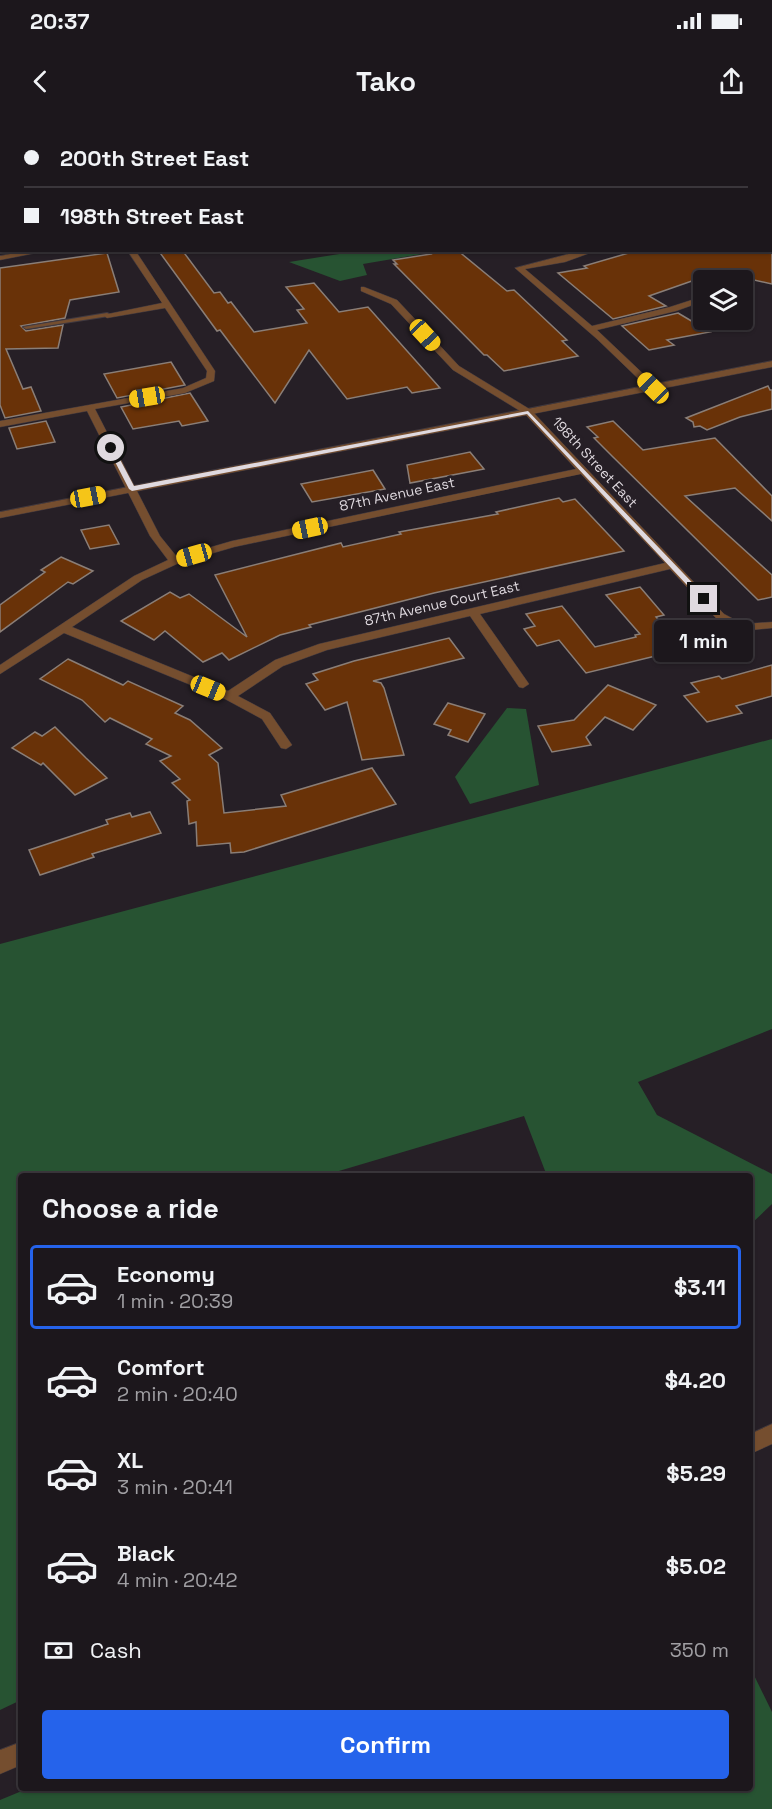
<!DOCTYPE html>
<html lang="en">
<head>
<meta charset="utf-8">
<style>
  body { margin:0; font-family:"Space Grotesk",sans-serif; background:#292429; color:#f1f3f6; height:100vh; display:flex; flex-direction:column; font-size:22px; white-space:nowrap }
  * { box-sizing:border-box; margin:0 }
  p { font-size:20px; color:#a09fa3 }
  .icon { flex:none; width:33px; height:33px; fill:none; stroke:currentColor; stroke-width:2; stroke-linecap:round; stroke-linejoin:round }
  .map { position:relative; flex:1; overflow:hidden }
  .details { position:absolute; left:18px; top:1053px; width:735px; height:618px; display:flex; flex-direction:column; background:#1c171c; border-radius:6px; box-shadow:0 2px 4px #0004,0 0 0 2px #3a363b }
  .details>* { flex:none }
  .banner { position:absolute; left:0px; top:0px; width:772px; height:132px; box-shadow:0 2px 4px #0004,0 0 0 2px #3a363b; display:grid; align-content:center; height:132px; padding:0 24px; background:#1c171c }
  .controls { position:absolute; left:693px; top:150px; display:grid; gap:12px }
  .controls a { display:grid; place-items:center; width:60px; height:60px; border-radius:6px; background:#1c171c; box-shadow:0 2px 4px #0004,0 0 0 2px #3a363b; font-size:30px }
  .end { position:absolute; width:27px; height:27px; margin:-14px; border:8px solid #dfd9df; background:#111; box-shadow:0 0 0 3px #111 }
  .from { border-radius:50% }
  .bubble { position:absolute; height:42px; border-radius:6px; background:#1c171c; box-shadow:0 2px 4px #0004,0 0 0 2px #3a363b; font-size:20px; font-weight:800; line-height:42px; text-align:center }
  .car { position:absolute; width:18px; height:36px; margin:-18px -9px; border-radius:8px; box-shadow:0 0 4px 2px #0007; background:linear-gradient(#f5c518 24%,#345 0 40%,#f5c518 0 76%,#345 0 86%,#f5c518 0) }
  .banner b { display:flex; align-items:center; gap:21px; height:57px; font-size:22px }
  .banner b+b { border-top:2px solid #3a363b }
  .banner i { width:15px; height:15px; background:#f1f3f6 }
  ul { padding:0; list-style:none }
  li { display:flex; align-items:center; gap:18px; height:84px; margin:0 12px 9px; padding:0 12px; border:3px solid transparent; border-radius:6px }
  li div { flex:1 }
  li b { display:block; font-size:22px }
  li em { font-style:normal; font-weight:800 }
  li.selected { border-color:#2563eb }
  li>.icon { width:54px; height:54px; stroke-width:1.5 }
  h2 { padding:0 24px; font-size:27px; line-height:72px }
  .pay { display:flex; align-items:center; gap:15px; height:66px; padding:0 24px; font-size:22px }
  .pay p { margin-inline-start:auto }
  .button { display:flex; gap:12px; margin-top:auto; padding:12px 24px }
  .button a { flex:1; height:69px; border-radius:6px; background:#2563eb; color:#fff; font-size:24px; font-weight:800; line-height:69px; text-align:center }
  .status { display:flex; justify-content:space-between; align-items:center; height:42px; padding:0 30px; background:#1c171c; direction:ltr }
  .status svg { height:16px; fill:currentColor }
  header { display:flex; justify-content:space-between; align-items:center; height:78px; padding:0 24px; background:#1c171c; font-size:27px; font-weight:800 }
  .map>svg:first-child { display:block }
</style>
</head>
<body>
<div class="status"><b>20:37</b><svg viewBox="0 0 49 12"><path d="M0 12V9h3v3zM5 12V6h3v6zM10 12V3h3v9zM15 12V0h3v12zM26 1h20v11H26zM47 4h2v5h-2z"/></svg></div>
<header><svg class="icon" aria-label="back" viewBox="0 0 24 24"><path d="M15 5l-7 7 7 7"/></svg>Tako<svg class="icon" aria-label="share" viewBox="0 0 24 24"><path d="M12 15V3M7 8l5-5 5 5M5 13v7h14v-7"/></svg></header>
<div class="map">
<svg width="772" height="1689" viewBox="0 0 772 1689">
  <rect width="100%" height="100%" fill="#261f26"/>
  <g fill="#275332">
    <path d="M426,131L428,133L363,144L367,155L340,161L289,142L358,131Z"/>
    <path d="M507,588L526,589L539,665L470,684L455,657Z"/>
    <path d="M772,619V909L638,962L657,995L772,1054V1084L750,1105V1056H547L524,996L322,1056H21V1580L0,1590V824Z"/>
    <path d="M750,1547L772,1592V1689H0V1680L29,1668H750Z"/>
  </g>
  <g fill="#693208" stroke="#8a7e77" stroke-width="1.5">
    <path d="M158,130H182L214,173L220,172L228,183L231,182L254,212L307,203L297,190L304,189L286,167L314,163L339,192L368,187L440,268L412,273L407,267L347,279L309,230L275,283L220,210L217,211Z"/>
    <path d="M427,130H457L507,171L514,170L567,220L562,221L578,236L504,251L487,235H484L394,144H397L393,140L431,134Z"/>
    <path d="M639,130H772V164L723,153L709,155L649,176L666,186L613,199L558,153L587,148L584,146Z"/>
    <path d="M107,133L119,172L70,180L65,198L21,206L26,211L63,205L58,228L6,229L23,269L31,267L41,291L5,298L0,285V148Z"/>
    <path d="M678,193L710,212L667,220L674,225L649,230L622,206Z"/>
    <path d="M171,242L185,265L117,278L104,254Z"/>
    <path d="M768,266L770,270H772V289L740,297L707,310L700,306L694,307L693,302L686,298Z"/>
    <path d="M190,273L208,301L182,306L179,301L133,309L121,287Z"/>
    <path d="M46,301L55,322L17,329L9,308Z"/>
    <path d="M613,301L643,330L715,318L772,376V401L735,368L685,376L772,455V477L758,480L612,336L594,318L598,317L587,307Z"/>
    <path d="M470,332L484,349L410,363L407,345Z"/>
    <path d="M373,350L385,369L312,382L301,364Z"/>
    <path d="M559,378L563,382L575,379L624,431L434,473L309,505L311,507L280,515L229,540L222,533L203,542L165,511L154,520L121,501L170,472L180,478L189,474L247,517L215,455L341,423L343,427L401,414L399,412L498,394L496,392Z"/>
    <path d="M109,405L119,424L90,429L81,410Z"/>
    <path d="M61,437L93,451L73,464L68,462L0,512V485L45,452L41,450Z"/>
    <path d="M640,467L664,495L656,497L684,529L586,553L559,520L537,526L524,509L535,506L526,494L562,486L595,527L636,517L635,515L640,514L606,475Z"/>
    <path d="M449,518L464,538L373,561L381,563L384,568L404,635L362,640L347,582L325,590L306,564L318,560L313,554L354,541Z"/>
    <path d="M68,539L123,565L128,561L183,586L175,593L190,600L222,628L209,635L218,643L224,693L286,686L281,675L372,648L396,684L244,732L231,733L230,723L197,726L196,702L189,704L187,681L190,680L172,663L180,659L160,641L171,636L146,624L152,619L110,598L105,602L82,580L40,559Z"/>
    <path d="M772,545V576L736,586L742,593L707,602L684,576L699,572L691,563L719,556L722,559Z"/>
    <path d="M608,565L656,585L633,610L605,597L586,617L591,625L552,632L538,606L574,600Z"/>
    <path d="M448,583L485,594L468,622L448,615L451,610L434,604Z"/>
    <path d="M55,607L86,638L107,658L75,675L43,643L41,645L12,628L35,612L42,616Z"/>
    <path d="M150,692L161,713L92,734L94,737L40,755L29,730L108,704L106,700L130,693L132,697Z"/>
  </g>
  <g fill="none" stroke-linecap="round" stroke-linejoin="round">
    <defs>
      <g id="service">
        <path d="M661,0H667L669,2H663Z"/>
        <rect x="771" y="63" width="1" height="4"/>
        <path d="M107,193L109,194V196L26,209L23,207Z"/>
      </g>
      <g id="minor">
        <path d="M271,0H277L278,2H272Z"/>
        <path d="M767,0H772V3Z"/>
        <rect x="0" y="68" width="2" height="4"/>
        <path d="M30,130H51L0,140V136Z"/>
        <path d="M127,130H135L215,251L214,261L185,273L95,289L160,416L177,437L232,421L576,349L525,294L453,250L391,184L361,171V167H364L397,180L459,246L531,290L724,494L743,504L772,502V508L741,511L716,498L670,449L480,494L529,564L523,568L519,567L470,496L327,530L283,546L238,576L270,593L292,625L286,629L281,628L262,599L225,579L64,513L0,554V545L134,456L168,440L150,416L87,291L0,307V301L183,268L206,258L207,251L165,188L107,198L103,195L162,183ZM581,354L665,443L319,524L275,540L228,571L72,507L142,460L179,443L234,427Z"/>
        <path d="M584,130H598L565,142L525,149L592,206L670,187L704,176V181L676,191L597,210L656,266V270H650L597,219L515,148Z"/>
        <path d="M772,1304V1324L750,1334V1314Z"/>
        <path d="M21,1622V1645L0,1654V1630Z"/>
      </g>
      <path id="tertiary" d="M772,241V247L0,398V392Z"/>
    </defs>
    <use href="#service" stroke="#403940" stroke-width="2"/>
    <use href="#minor" stroke="#403940" stroke-width="1"/>
    <use href="#tertiary" stroke="#403940" stroke-width="1"/>
    <use href="#service" fill="#754e2f" fill-rule="evenodd"/>
    <use href="#minor" fill="#754e2f" fill-rule="evenodd"/>
    <use href="#tertiary" fill="#754e2f" fill-rule="evenodd"/>
  </g>
  <path fill="#dfd9df" d="M528,291L706,477V480H701L527,294L132,371L129,369L108,328L111,326L114,328L134,366Z"/>
  <g text-anchor="middle" stroke-width="6" stroke-linejoin="round" paint-order="stroke">
    <g font-size="14" fill="#dfd9df" stroke="#261f26">
      <text transform="translate(595 342) rotate(47)" y="5">198th Street East</text>
      <text transform="translate(397 374) rotate(-12)" y="5">87th Avenue East</text>
      <text transform="translate(442 483) rotate(-13)" y="5">87th Avenue Court East</text>
    </g>
  </g>
</svg>
<div class="controls">
<a><svg class="icon" aria-label="layers" viewBox="0 0 24 24"><path d="M12 4l9 5-9 5-9-5zM3 14l9 5 9-5"/></svg></a>
</div>
<i class="end from" style="left:111px;top:328px"></i>
<i class="end" style="left:704px;top:479px"></i>
<div class="bubble" style="left:654px;top:500px;width:99px">1 min</div>
<i class="car" style="left:425px;top:215px;rotate:137deg"></i>
<i class="car" style="left:653px;top:268px;rotate:314deg"></i>
<i class="car" style="left:147px;top:277px;rotate:260deg"></i>
<i class="car" style="left:88px;top:377px;rotate:79deg"></i>
<i class="car" style="left:310px;top:408px;rotate:258deg"></i>
<i class="car" style="left:194px;top:435px;rotate:254deg"></i>
<i class="car" style="left:208px;top:568px;rotate:112deg"></i>
<div class="banner">
<b><i class="from"></i>200th Street East</b>
<b><i></i>198th Street East</b>
</div>
<section class="details">
<h2>Choose a ride</h2>
<ul>
<li class="selected"><svg class="icon" aria-label="car" viewBox="0 0 24 24"><path d="M5 17H2v-5l4-1 3-4h7l3 4 3 1v5h-3M9 17h6M6 11h13"/><circle cx="7" cy="17" r="2"/><circle cx="17" cy="17" r="2"/></svg><div><b>Economy</b><p>1 min · 20:39</p></div><em>$3.11</em></li>
<li><svg class="icon" aria-label="car" viewBox="0 0 24 24"><path d="M5 17H2v-5l4-1 3-4h7l3 4 3 1v5h-3M9 17h6M6 11h13"/><circle cx="7" cy="17" r="2"/><circle cx="17" cy="17" r="2"/></svg><div><b>Comfort</b><p>2 min · 20:40</p></div><em>$4.20</em></li>
<li><svg class="icon" aria-label="car" viewBox="0 0 24 24"><path d="M5 17H2v-5l4-1 3-4h7l3 4 3 1v5h-3M9 17h6M6 11h13"/><circle cx="7" cy="17" r="2"/><circle cx="17" cy="17" r="2"/></svg><div><b>XL</b><p>3 min · 20:41</p></div><em>$5.29</em></li>
<li><svg class="icon" aria-label="car" viewBox="0 0 24 24"><path d="M5 17H2v-5l4-1 3-4h7l3 4 3 1v5h-3M9 17h6M6 11h13"/><circle cx="7" cy="17" r="2"/><circle cx="17" cy="17" r="2"/></svg><div><b>Black</b><p>4 min · 20:42</p></div><em>$5.02</em></li>
</ul>
<div class="pay"><svg class="icon" aria-label="cash" viewBox="0 0 24 24"><path d="M3 7h18v10H3z"/><circle cx="12" cy="12" r="2"/></svg>Cash<p>350 m</p></div>
<div class="button"><a>Confirm</a></div>
</section>
</div>
</body>
</html>
